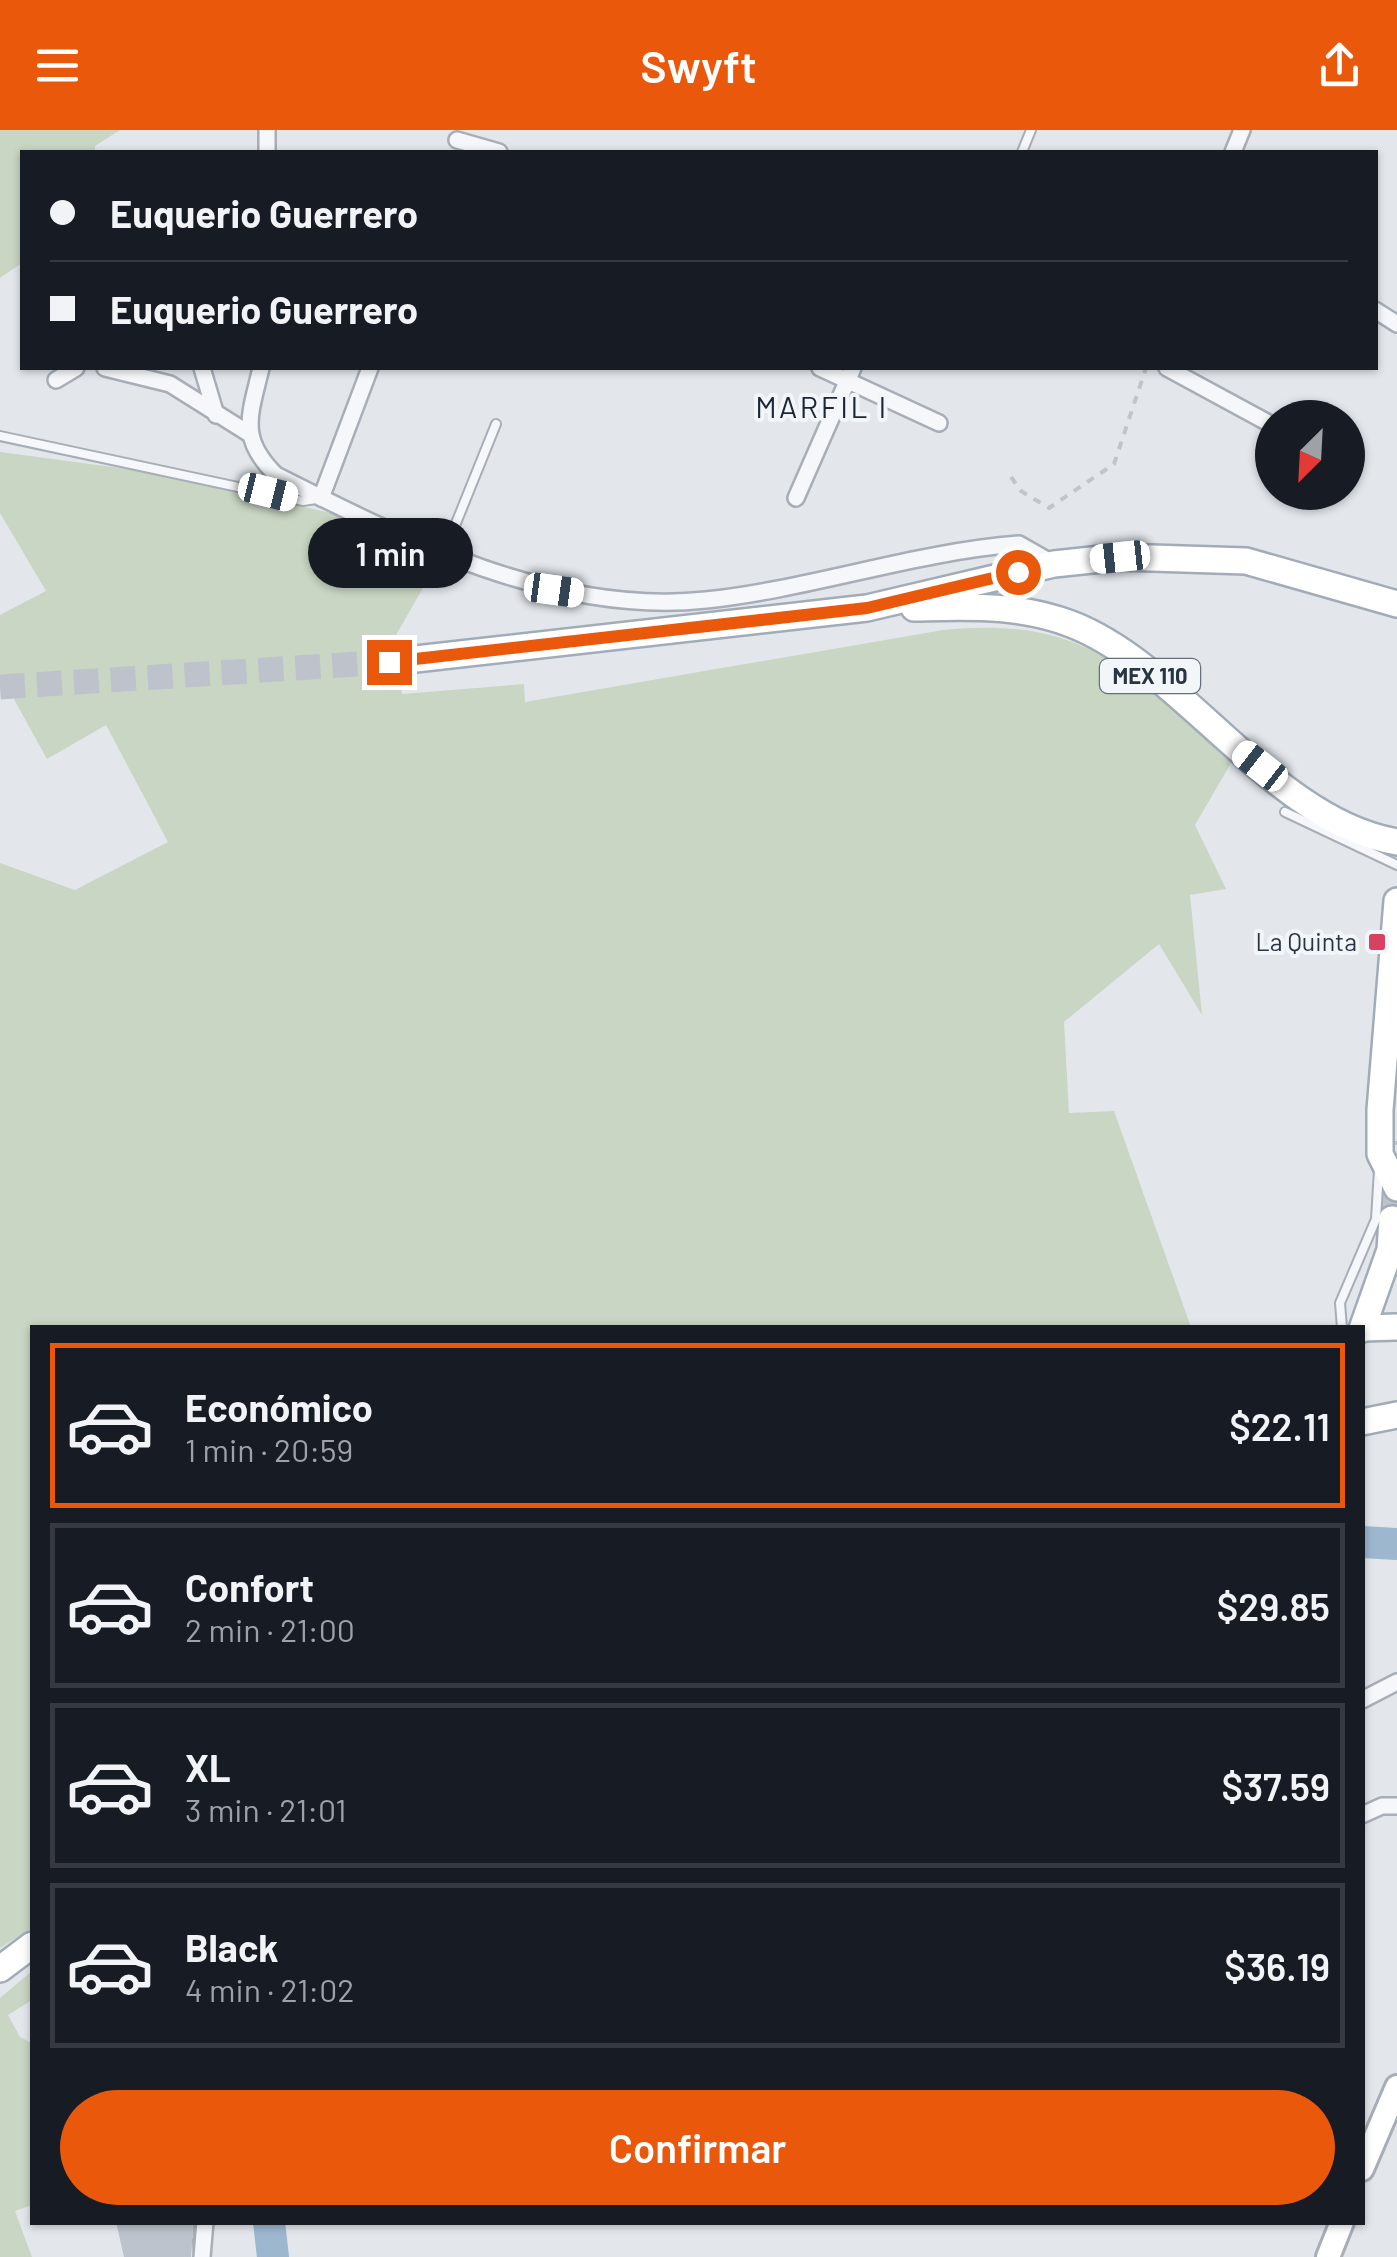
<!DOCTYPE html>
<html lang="es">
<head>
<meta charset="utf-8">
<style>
  body { margin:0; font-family:Barlow,sans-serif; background:#20242c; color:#f1f3f6; height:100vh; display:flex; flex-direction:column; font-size:38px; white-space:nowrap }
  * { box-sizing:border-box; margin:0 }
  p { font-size:32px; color:#9ea1a6 }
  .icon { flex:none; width:55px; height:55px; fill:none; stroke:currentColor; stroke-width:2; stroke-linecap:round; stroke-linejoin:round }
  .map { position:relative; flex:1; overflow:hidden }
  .panel { position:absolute; left:30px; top:1195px; width:1335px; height:900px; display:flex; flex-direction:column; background:#171b24; border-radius:0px; box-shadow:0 2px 8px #0004 }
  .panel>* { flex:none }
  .banner { position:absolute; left:20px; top:20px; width:1358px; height:220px; border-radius:0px; box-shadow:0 2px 8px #0004; display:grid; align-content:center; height:220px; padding:0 30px; background:#171b24 }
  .needle { width:65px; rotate:204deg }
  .fabs { position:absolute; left:1255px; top:270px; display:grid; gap:20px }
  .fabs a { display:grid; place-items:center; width:110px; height:110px; border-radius:50%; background:#171b24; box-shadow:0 2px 8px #0004; font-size:50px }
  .end { position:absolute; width:45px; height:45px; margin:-22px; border:12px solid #ea580c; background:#fff; box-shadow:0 0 0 5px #fff }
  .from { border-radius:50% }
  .bubble { position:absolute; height:70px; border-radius:35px; background:#171b24; box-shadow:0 2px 8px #0004; font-size:32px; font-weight:600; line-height:70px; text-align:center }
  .car { position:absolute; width:30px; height:60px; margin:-30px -15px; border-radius:12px; box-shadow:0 0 8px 2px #0007; background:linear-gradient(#fff 24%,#345 0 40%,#fff 0 76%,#345 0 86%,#fff 0) }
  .banner b { display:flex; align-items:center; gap:35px; height:95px; font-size:38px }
  .banner b+b { border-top:2px solid #363941 }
  .banner i { width:25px; height:25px; background:#f1f3f6 }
  ul { padding:18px 0 0; list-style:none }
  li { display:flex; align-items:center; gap:30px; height:165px; margin:0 20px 15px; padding:0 10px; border:5px solid #363941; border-radius:0px }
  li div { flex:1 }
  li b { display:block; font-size:38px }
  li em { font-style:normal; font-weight:600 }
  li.on { border-color:#ea580c }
  li>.icon { width:90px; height:90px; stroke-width:1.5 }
  .cta { display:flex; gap:20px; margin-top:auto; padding:20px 30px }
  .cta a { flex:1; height:115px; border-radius:60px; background:#ea580c; color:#fff; font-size:40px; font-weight:600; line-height:115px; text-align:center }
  header { display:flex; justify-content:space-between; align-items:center; height:130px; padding:0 30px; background:#ea580c; color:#fff; font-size:45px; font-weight:600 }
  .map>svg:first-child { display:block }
</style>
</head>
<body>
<header><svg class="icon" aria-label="menu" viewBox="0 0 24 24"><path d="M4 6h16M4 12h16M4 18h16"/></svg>Swyft<svg class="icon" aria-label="share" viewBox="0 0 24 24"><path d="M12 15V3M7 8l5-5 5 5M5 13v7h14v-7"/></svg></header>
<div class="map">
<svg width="1397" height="2127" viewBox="0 0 1397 2127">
  <defs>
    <filter id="shadow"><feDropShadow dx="8" dy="-8" stdDeviation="5" flood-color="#0004"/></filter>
  </defs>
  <rect width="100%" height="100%" fill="#e3e7ec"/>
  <g fill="#c9d6c3">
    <path d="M0,0H120L95,16V22H22V133L0,148Z"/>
    <path d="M0,322L143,341L340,385L439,430L396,505L402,564L524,554L525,572L943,500C1088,485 1131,543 1231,633L1195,695L1226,759L1190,765L1202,885L1159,814L1064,892L1069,983L1114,981L1191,1197L32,1198V1798L0,1818V733L75,760L168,712L106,595L47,629L0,544V485L46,461L0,383Z"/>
    <path d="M32,1841V1870L8,1885L20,1907L32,1913V2075L15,2081L32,2127H0V1868Z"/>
  </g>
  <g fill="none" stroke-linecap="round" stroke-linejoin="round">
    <g stroke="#9cb7ce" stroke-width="32">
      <path d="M1362,1412L1397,1414"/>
      <path d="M269,2092L273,2127"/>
    </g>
  </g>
  <path fill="#bcc3cc" filter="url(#shadow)" d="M116,2092H193L191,2127H124Z"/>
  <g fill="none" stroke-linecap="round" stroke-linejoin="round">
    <g stroke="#bec3cb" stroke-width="25" stroke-dasharray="25 12" stroke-linecap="butt">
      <path d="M0,557L389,532"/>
      <path d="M1392,1089L1393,1011"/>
    </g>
    <defs>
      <g id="service">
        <path d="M1022,22L1031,0"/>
        <path d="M0,306L303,371L316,369"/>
        <path d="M444,423L496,294"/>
        <path d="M1285,682L1397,735"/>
        <path d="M1342,1198L1340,1173L1376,1089L1379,1040"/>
      </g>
      <g id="minor">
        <path d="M457,10L499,22"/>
        <path d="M267,22V0"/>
        <path d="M1233,22L1242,0"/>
        <path d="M1375,180L1397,194"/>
        <path d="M105,238L170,254L248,303"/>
        <path d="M202,238L216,285"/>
        <path d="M261,238C250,285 238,308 276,345C406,411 556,486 706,470C811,459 914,422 1019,414L1054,434"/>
        <path d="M820,238L939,293"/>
        <path d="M1167,238L1272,295"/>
        <path d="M56,250L76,238"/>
        <path d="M321,368L370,238"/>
        <path d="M796,368L853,238"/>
        <path d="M1362,1570L1397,1552"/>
        <path d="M1362,1685L1382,1676H1397"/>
        <path d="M202,2127L205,2092"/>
      </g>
      <g id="secondary">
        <path d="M1362,2039L1397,1957"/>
        <path d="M1328,2127L1342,2092"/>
      </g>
      <g id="primary">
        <path d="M914,478C968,477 1020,474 1071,494C1183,537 1272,691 1397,712"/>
        <path d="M389,532L867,478L1054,434L1120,427L1246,431L1397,474"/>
        <path d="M1397,771L1380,980V1024L1397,1058"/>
        <path d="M1363,1198L1397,1197"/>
        <path d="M1362,1199L1390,1120L1392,1089"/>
        <path d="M1362,1292L1397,1285"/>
        <path d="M0,1839L32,1815"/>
      </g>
    </defs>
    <use href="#service" stroke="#a7aeb7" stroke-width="12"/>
    <use href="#minor" stroke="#a7aeb7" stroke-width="20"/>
    <use href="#secondary" stroke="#a7aeb7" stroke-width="28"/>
    <use href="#primary" stroke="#a1acb8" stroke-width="30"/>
    <path stroke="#c1c5cb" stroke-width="4" stroke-dasharray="8 8" stroke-linecap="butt" d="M1011,347L1021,361L1049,378L1114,334L1146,238"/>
    <use href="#service" stroke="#f6f7fa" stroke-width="8"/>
    <use href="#minor" stroke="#f6f7fa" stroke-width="15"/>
    <use href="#secondary" stroke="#fff" stroke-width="22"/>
    <use href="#primary" stroke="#fff" stroke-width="25"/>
  </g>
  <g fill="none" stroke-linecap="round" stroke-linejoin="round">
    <path stroke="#ea580c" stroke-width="12" d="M389,532L867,478L1018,442"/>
  </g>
  <rect fill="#d84161" stroke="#f3f6f9" stroke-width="4" x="1367" y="802" width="20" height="20" rx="5"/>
  <g text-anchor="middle" stroke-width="8" stroke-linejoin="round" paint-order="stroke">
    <rect fill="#f3f6f9" stroke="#666f7b" stroke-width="2.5" x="1100" y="529" width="100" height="34" rx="8"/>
    <g font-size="22" font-weight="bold" fill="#293545">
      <text x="1150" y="554">MEX 110</text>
    </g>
    <g font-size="25" fill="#293545" stroke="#f3f6f9" text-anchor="end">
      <text x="1357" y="821">La Quinta</text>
    </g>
    <g font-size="30" letter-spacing="2.5" fill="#1b2636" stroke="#f3f6f9">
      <text x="822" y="288">MARFIL I</text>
    </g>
  </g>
</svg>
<div class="fabs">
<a><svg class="needle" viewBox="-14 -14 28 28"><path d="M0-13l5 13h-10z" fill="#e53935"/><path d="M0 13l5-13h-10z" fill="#9ea1a6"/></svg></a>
</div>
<i class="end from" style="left:1018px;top:442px"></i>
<i class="end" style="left:389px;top:532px"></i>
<div class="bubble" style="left:308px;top:388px;width:165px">1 min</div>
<i class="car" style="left:268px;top:362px;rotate:104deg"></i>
<i class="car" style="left:1120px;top:427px;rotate:264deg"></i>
<i class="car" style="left:554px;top:460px;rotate:98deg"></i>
<i class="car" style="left:1260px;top:636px;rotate:308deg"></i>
<div class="banner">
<b><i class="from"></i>Euquerio Guerrero</b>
<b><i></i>Euquerio Guerrero</b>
</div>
<section class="panel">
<ul>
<li class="on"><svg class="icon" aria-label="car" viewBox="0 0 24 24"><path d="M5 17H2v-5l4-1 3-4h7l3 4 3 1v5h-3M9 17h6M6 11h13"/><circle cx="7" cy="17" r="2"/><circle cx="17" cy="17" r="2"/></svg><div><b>Económico</b><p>1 min · 20:59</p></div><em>$22.11</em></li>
<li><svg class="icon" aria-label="car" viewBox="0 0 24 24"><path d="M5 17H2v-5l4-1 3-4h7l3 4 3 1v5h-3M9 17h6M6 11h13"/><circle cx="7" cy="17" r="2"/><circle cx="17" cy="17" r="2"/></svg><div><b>Confort</b><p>2 min · 21:00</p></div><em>$29.85</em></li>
<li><svg class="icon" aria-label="car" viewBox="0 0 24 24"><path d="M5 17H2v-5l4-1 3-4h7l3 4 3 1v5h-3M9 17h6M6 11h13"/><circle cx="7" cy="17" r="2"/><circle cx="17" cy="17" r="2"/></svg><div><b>XL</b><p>3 min · 21:01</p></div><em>$37.59</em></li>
<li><svg class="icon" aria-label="car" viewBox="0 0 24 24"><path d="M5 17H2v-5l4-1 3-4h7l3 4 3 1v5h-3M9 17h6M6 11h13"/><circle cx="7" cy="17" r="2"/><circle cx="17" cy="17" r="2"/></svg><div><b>Black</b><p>4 min · 21:02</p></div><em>$36.19</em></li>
</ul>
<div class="cta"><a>Confirmar</a></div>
</section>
</div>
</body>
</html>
